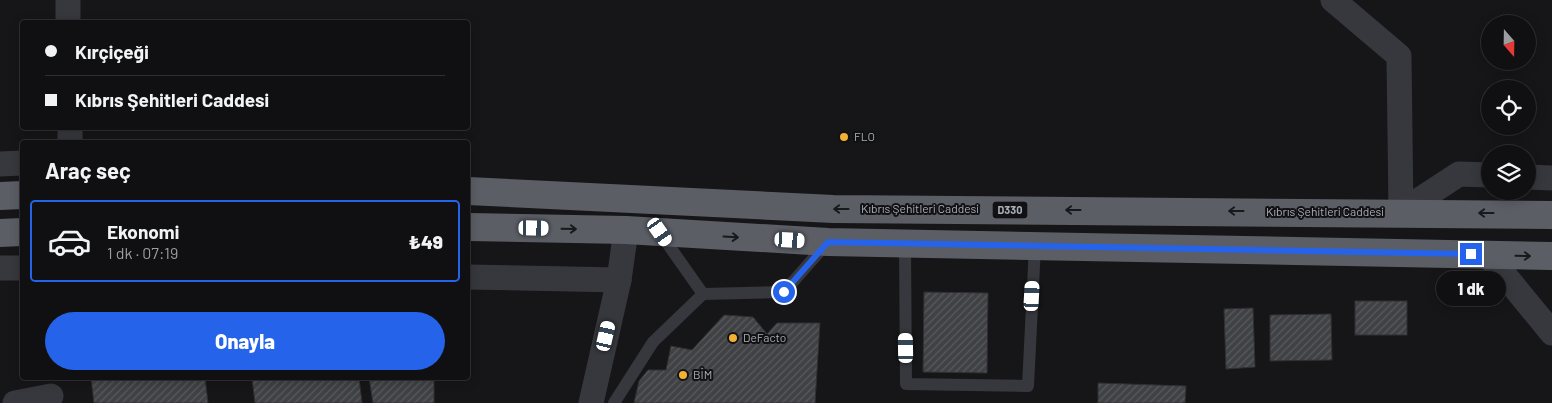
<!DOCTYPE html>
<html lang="tr">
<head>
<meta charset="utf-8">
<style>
  body { margin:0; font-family:Barlow,sans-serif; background:#1e1e20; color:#f1f3f6; height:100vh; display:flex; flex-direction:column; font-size:19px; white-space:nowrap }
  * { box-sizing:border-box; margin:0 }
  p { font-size:16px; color:#9c9d9f }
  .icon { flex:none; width:28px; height:28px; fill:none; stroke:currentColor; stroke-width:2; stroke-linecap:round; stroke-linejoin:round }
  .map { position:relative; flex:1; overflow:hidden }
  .side { position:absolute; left:20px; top:140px; width:450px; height:240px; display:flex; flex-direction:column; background:#101012; border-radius:5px; box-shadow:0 2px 12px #0003,0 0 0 1px #303032 }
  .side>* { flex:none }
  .guide { position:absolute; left:20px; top:20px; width:450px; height:110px; border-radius:5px; box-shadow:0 2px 12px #0003,0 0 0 1px #303032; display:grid; align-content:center; height:110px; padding:0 25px; background:#101012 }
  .needle { width:32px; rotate:160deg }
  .controls { position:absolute; left:1481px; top:15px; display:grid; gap:10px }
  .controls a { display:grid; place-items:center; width:55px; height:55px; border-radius:50%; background:#101012; box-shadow:0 2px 12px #0003,0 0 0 1px #303032; font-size:25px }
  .end { position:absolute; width:22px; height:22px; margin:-11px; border:6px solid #2563eb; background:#fff; box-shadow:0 0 0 2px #fff }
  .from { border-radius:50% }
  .bubble { position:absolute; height:35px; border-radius:18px; background:#101012; box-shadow:0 2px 12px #0003,0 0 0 1px #303032; font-size:16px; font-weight:800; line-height:35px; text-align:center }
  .car { position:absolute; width:15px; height:30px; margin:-15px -8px; border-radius:6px; box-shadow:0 0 4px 1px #0007; background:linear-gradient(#fff 24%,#345 0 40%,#fff 0 76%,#345 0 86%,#fff 0) }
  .guide b { display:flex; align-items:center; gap:18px; height:48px; font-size:19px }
  .guide b+b { border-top:1px solid #303032 }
  .guide i { width:12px; height:12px; background:#f1f3f6 }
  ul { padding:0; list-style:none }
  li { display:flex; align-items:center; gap:15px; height:82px; margin:0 10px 8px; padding:0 15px; border:2px solid transparent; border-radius:5px }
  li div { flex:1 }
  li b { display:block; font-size:19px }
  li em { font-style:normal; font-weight:800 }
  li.on { border-color:#2563eb }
  li>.icon { width:45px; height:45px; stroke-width:1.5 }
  h2 { padding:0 25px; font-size:22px; line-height:60px }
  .cta { display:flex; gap:10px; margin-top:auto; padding:10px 25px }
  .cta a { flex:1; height:58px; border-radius:30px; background:#2563eb; color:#fff; font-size:20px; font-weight:800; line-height:58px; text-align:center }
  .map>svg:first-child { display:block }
</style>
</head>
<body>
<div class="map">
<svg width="1552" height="403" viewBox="0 0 1552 403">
  <defs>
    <pattern id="building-hatch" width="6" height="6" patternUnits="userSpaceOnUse" patternTransform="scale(1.25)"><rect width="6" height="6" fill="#404145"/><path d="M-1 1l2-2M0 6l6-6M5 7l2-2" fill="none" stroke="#595a5e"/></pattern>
  </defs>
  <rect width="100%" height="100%" fill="#161618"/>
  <g fill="url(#building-hatch)" stroke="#303034">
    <path d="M924,292L988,293L987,373L923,372Z"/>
    <rect x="1355" y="301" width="52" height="34"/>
    <path d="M1253,308L1255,367L1226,369L1224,309Z"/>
    <path d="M1331,314L1332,360L1270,361V315Z"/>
    <path d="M724,315L753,317L767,334L777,323H820L815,403H634L639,381L648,370H666L671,346L692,350Z"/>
    <path d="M91,378H205L208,403H94Z"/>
    <path d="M252,378H359L362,403H255Z"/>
    <path d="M369,378H434V403H373Z"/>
    <path d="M1098,383L1186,386L1185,403H1098Z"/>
  </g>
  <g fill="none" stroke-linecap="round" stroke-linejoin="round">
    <g stroke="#37383d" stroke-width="12">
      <path d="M660,233L703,294"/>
      <path d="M905,244L906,384L1028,386L1035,246"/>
      <path d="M614,403L653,342L703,294L784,292L827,243"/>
    </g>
    <g stroke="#37383d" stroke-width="25">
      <path d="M1333,0L1399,56L1401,212"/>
      <path d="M68,22V0"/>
      <path d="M70,128V142"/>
      <path d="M0,164L22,163"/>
      <path d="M1528,177L1552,178"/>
      <path d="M1401,212L1459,174L1490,175"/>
      <path d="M1488,255L1552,333"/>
      <path d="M0,268H22"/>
      <path d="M468,277L619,280"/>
      <path d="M15,403L51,396"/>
      <path d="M591,403L619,280L626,230"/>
    </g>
    <g stroke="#5b5e65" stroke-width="28">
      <path d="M468,191L833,209L1552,215"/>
      <path d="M0,196L22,195"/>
      <path d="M468,227L626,230L828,242L1552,256"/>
      <path d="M0,233L22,232"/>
    </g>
  </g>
  <defs><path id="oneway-shaft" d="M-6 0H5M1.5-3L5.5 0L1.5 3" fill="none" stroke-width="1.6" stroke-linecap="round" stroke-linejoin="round" transform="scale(1.25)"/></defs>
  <g stroke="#18191b">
    <use href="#oneway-shaft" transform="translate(841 209) rotate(-180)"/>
    <use href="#oneway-shaft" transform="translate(1073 210) rotate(-180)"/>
    <use href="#oneway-shaft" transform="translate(1236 211) rotate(-180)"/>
    <use href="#oneway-shaft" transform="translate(1486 213) rotate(-180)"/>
    <use href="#oneway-shaft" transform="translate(569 229) rotate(1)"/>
    <use href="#oneway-shaft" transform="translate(731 237) rotate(3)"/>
    <use href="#oneway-shaft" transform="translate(1523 256) rotate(1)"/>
  </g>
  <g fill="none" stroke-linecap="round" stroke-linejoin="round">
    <path stroke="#2563eb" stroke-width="6" d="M784,292L828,242L1471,254"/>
  </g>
  <g fill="#f2b134" stroke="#111113" stroke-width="2">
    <circle cx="844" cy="137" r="5"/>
    <circle cx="733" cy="338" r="5"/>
    <circle cx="683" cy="375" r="5"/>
  </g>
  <g text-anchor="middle" stroke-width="4" stroke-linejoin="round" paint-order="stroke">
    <rect fill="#111113" stroke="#7b7e86" stroke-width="1" x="992.5" y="201.5" width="35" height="17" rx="4"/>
    <g font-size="11" font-weight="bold" fill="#a8adb8">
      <text x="1010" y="214">D330</text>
    </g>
    <g font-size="12" fill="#a8adb8" stroke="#111113" text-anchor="start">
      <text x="854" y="141">FLO</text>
      <text x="743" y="342">DeFacto</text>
      <text x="693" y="379">BİM</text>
    </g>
    <g font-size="12" fill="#a8adb8" stroke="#111113">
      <text x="920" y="213">Kıbrıs Şehitleri Caddesi</text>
      <text x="1325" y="216">Kıbrıs Şehitleri Caddesi</text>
    </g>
  </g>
</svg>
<div class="controls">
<a><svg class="needle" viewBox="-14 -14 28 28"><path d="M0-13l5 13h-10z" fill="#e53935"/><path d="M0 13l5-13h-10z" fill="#9c9d9f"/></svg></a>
<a><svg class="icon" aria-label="locate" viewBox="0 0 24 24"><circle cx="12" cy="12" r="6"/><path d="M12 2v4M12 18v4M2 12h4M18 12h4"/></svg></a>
<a><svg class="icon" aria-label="layers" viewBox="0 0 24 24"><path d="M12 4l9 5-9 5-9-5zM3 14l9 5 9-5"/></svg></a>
</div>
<i class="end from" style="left:784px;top:292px"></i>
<i class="end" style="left:1471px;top:254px"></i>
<div class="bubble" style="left:1436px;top:271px;width:70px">1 dk</div>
<i class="car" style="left:534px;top:228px;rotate:91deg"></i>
<i class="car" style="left:660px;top:232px;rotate:145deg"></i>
<i class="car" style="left:790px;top:240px;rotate:93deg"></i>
<i class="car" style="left:1032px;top:296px;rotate:3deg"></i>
<i class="car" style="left:606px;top:336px;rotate:13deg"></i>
<i class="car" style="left:906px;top:348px;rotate:359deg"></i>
<div class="guide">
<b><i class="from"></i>Kırçiçeği</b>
<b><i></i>Kıbrıs Şehitleri Caddesi</b>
</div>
<section class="side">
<h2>Araç seç</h2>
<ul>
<li class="on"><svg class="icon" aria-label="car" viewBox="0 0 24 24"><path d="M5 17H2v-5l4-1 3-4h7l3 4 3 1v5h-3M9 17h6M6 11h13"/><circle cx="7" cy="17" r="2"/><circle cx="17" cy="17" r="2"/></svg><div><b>Ekonomi</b><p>1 dk · 07:19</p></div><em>₺49</em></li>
</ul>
<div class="cta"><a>Onayla</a></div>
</section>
</div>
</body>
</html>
